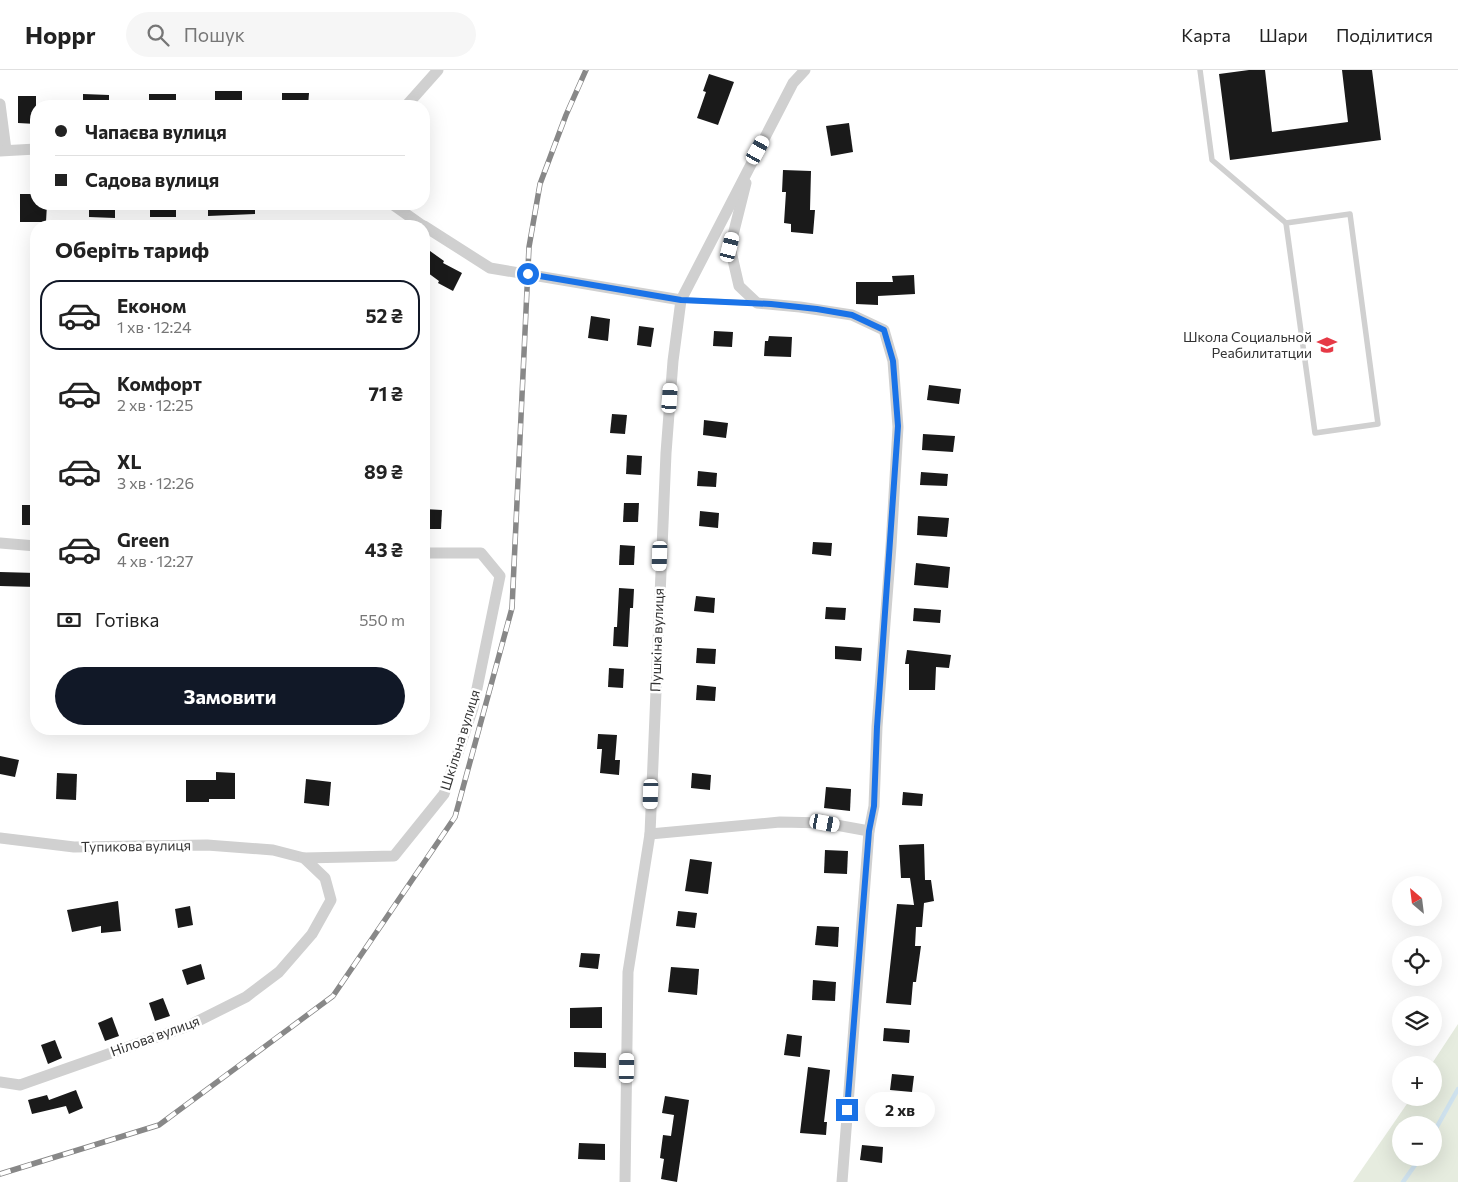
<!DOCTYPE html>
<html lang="uk">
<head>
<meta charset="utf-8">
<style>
  body { margin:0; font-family:Commissioner,sans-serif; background:#f6f6f6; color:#222; height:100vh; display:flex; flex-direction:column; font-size:19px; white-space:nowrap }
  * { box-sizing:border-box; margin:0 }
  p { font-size:16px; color:#767676 }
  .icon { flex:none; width:28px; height:28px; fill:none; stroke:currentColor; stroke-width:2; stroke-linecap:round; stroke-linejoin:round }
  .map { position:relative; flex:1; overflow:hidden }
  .sheet { position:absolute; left:30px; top:150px; width:400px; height:515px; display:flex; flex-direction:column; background:#fff; border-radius:20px; box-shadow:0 5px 20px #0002 }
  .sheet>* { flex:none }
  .top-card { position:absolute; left:30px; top:30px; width:400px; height:110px; border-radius:20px; box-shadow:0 5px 20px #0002; display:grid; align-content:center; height:110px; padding:0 25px; background:#fff }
  .needle { width:32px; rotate:332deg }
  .tools { position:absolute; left:1392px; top:806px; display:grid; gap:10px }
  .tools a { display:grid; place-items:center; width:50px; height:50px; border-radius:50%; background:#fff; box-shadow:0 5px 20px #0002; font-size:25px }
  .end { position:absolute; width:22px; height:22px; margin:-11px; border:6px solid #1a73e8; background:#fff; box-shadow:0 0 0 2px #fff }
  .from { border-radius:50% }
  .bubble { position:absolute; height:35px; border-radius:18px; background:#fff; box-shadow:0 5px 20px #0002; font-size:16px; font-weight:700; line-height:35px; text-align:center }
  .car { position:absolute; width:15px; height:30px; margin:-15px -8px; border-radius:6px; box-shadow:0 0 4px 1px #0007; background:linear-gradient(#fff 24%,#345 0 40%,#fff 0 76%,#345 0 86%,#fff 0) }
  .top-card b { display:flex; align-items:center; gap:18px; height:48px; font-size:19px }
  .top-card b+b { border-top:1px solid #e0e0e0 }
  .top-card i { width:12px; height:12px; background:#222 }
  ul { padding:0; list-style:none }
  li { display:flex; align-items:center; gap:15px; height:70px; margin:0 10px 8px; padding:0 15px; border:2px solid transparent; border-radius:20px }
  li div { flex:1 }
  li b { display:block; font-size:19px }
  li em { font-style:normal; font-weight:700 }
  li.active { border-color:#111827 }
  li>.icon { width:45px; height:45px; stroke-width:1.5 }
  h2 { padding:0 25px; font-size:22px; line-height:60px }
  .pay { display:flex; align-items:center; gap:12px; height:55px; padding:0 25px; font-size:19px }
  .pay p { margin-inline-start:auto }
  .primary-button { display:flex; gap:10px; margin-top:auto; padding:10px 25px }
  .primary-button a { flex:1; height:58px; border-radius:30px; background:#111827; color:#fff; font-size:20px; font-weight:700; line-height:58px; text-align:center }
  header { display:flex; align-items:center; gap:30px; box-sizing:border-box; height:70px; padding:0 25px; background:#fff; border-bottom:1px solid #e0e0e0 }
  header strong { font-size:24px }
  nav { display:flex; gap:28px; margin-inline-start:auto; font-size:18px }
  .search { width:350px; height:45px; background:#f6f6f6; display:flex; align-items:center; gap:12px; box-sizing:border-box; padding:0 18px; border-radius:28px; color:#767676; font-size:19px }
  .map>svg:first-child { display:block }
</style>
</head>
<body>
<header>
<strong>Hoppr</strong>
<div class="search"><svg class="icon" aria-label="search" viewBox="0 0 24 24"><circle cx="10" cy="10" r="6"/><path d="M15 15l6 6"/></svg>Пошук</div>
<nav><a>Карта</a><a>Шари</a><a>Поділитися</a></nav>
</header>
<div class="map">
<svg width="1458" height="1112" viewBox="0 0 1458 1112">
  <rect width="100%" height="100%" fill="#fff"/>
  <path fill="#e6ecdf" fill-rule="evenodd" d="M1458,954V1112H1353L1411,1028H1434V995H1431ZM1401,1055H1434V1088H1401Z"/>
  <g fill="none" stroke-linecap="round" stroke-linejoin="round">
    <g stroke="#cfe2ee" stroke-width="4.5">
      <path d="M1434,1062L1458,1019"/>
      <path d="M1403,1112L1420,1088"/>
    </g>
  </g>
  <g fill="#1a1a1a">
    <path d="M1249,0H1265L1272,62L1348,52L1342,0H1372L1381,70L1230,90L1219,4Z"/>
    <path d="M709,4L734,12L718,55L697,48L706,22L703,21Z"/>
    <rect x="215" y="21" width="27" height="15"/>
    <path d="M282,23H309L308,36H282Z"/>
    <path d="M83,24L109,25V36H83Z"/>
    <rect x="149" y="24" width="27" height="12"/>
    <path d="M18,26H36V54L18,53Z"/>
    <path d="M849,53L853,82L831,86L826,56Z"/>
    <path d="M783,100L811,101L810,140H815L813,164L791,162V154L784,153L786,122H782Z"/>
    <path d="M20,124H36V134H47L46,152H20Z"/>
    <path d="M89,134H115V148L89,147Z"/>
    <rect x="150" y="134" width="26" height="13"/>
    <path d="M208,134H255V144L208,146Z"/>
    <path d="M430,181L444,191L443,193L462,203L453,221L438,213L439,211L424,200V191Z"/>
    <path d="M914,205L915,224L878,226V235L856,234V212H893L892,206Z"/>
    <path d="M591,246L610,249L608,271L588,268Z"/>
    <path d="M639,256L654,258L651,277L637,275Z"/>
    <path d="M714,261L733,262L732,277L713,276Z"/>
    <path d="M769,266L792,267L791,287L764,286L765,271H768Z"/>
    <path d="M929,315L961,319L959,334L927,330Z"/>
    <path d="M612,344L627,345L625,364L610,363Z"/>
    <path d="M704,350L728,353L726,368L703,365Z"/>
    <path d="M923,364L955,366L953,382L922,380Z"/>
    <path d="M627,385L642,386L641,405L626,404Z"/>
    <path d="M698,401L717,403L716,417L697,416Z"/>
    <path d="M921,402L948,404L947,416L920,415Z"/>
    <path d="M624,433H639L638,452H623Z"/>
    <rect x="22" y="435" width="14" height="20"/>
    <path d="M424,439L442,440L441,459H424Z"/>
    <path d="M700,441L719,443L718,458L699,456Z"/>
    <path d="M918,446L949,448L947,467L917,465Z"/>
    <path d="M813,472L832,473L831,486L812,484Z"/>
    <path d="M620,475L635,476L634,495H619Z"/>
    <path d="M916,493L950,497L948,518L914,515Z"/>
    <path d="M0,502L36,503V517L0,516Z"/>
    <path d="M619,518L634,519L633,538H630L628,577L613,576L614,557H617Z"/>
    <path d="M696,526L715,528L714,543L694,541Z"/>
    <path d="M826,537L846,538L845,550L825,549Z"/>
    <path d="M914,538L941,540L940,553L913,551Z"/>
    <path d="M835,576L862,578L861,591L835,589Z"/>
    <path d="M697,578L716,579L715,594L696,593Z"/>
    <path d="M907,580L951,585L949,598L936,597L935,620H909V594H905Z"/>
    <path d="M609,598L624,599L623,618L608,617Z"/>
    <path d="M697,615L716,617L715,631L696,630Z"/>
    <path d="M598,664L617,665L615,690H620L619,705L600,703L602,679H597Z"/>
    <path d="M0,686L19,690L15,707L0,704Z"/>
    <path d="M216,702L235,703V729H209V732H186V710H216Z"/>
    <path d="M57,703L77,704L76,730L56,729Z"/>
    <path d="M692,703L711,705L710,720L691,718Z"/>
    <path d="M306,709L331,712L329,736L304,733Z"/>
    <path d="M826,717L851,719L850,741L824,738Z"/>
    <path d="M903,722L923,724L922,736L902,735Z"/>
    <path d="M924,774L925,810H931L934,831L924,833L922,857H916L915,876H921L916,912H913L911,935L886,933L897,834L914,835L910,808H901L899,775Z"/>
    <path d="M825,780L848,781L847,804L824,803Z"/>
    <path d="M690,789L712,792L708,824L685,821Z"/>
    <path d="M118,831L121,861L101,863V856L72,862L67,840Z"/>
    <path d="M190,836L193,855L178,858L175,839Z"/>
    <path d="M678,841L697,843L695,858L676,856Z"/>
    <path d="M817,856L839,857L838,877L815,875Z"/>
    <path d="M581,883L600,884L598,899L579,897Z"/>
    <path d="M201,894L205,909L187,915L182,900Z"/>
    <path d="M671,897L699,899L697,925L668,922Z"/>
    <path d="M813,910L836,912L835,931L812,930Z"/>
    <path d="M163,928L170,946L155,951L149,933Z"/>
    <path d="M602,937V958H570V938Z"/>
    <path d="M112,947L119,966L105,971L98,953Z"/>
    <path d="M884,958L910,960L909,973L883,971Z"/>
    <path d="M787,964L802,966L800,987L784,985Z"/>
    <path d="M55,970L62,988L48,994L41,975Z"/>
    <path d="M574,982L606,983V998L574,997Z"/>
    <path d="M808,997L830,1000L824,1052H827L826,1065L800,1063Z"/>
    <path d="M892,1004L914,1006L912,1022L890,1020Z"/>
    <path d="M76,1020L83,1038L69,1044L66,1036L32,1044L28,1030L47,1025L49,1030Z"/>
    <path d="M665,1026L689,1030L677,1112L661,1109L664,1089L660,1088L663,1065L671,1066L674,1045L662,1043Z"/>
    <path d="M579,1073L605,1074V1090L578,1089Z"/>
    <path d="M862,1075L883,1077L882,1093L860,1090Z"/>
  </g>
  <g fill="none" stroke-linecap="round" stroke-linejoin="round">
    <g stroke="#d0d0d0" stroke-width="5.5">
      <path d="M1200,0L1212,90L1286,153"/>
      <path d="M1350,144L1378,354L1315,363L1286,153Z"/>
      <path d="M681,230L754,233"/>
    </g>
    <g stroke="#d0d0d0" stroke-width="11">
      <path d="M0,34L6,80"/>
      <path d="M406,36L438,0"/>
      <path d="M0,81L36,79"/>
      <path d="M746,113L730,177L739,216L757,233L800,237L852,245L884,260L893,291L898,357L891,476L877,657L874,736L869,761L842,1112"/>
      <path d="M392,134L423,156"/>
      <path d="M424,156L490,198L681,230"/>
      <path d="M0,473L36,476"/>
      <path d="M650,764L780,752L825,753L869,761"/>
      <path d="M0,768L74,777L207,775L273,780L304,788L325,808L331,830L312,864L279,902L246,927L188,956L20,1015L0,1012"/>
      <path d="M304,788L394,786L444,724L473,638L500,506L481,483H424"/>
      <path d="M625,1112L628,902L650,764L666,383L673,291L681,230L793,13L805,0"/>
    </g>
    <defs>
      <path id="rail" d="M0,1104L159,1055L333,926L455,747L512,538L529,177L540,114L566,45L586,0"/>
    </defs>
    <use href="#rail" stroke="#888" stroke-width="5.5"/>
    <use href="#rail" stroke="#fff" stroke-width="4" stroke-dasharray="11" stroke-linecap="butt"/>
  </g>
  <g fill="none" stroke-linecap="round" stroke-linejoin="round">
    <path stroke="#1a73e8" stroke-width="6" d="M528,204L681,230L771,234L817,239L852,245L884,260L893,291L898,356L877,657L874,736L869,761L847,1040"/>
  </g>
  <defs>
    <symbol id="university-bare" viewBox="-9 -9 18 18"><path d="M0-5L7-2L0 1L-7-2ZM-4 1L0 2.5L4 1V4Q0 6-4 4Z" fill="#e63946" stroke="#fff" stroke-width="2.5" paint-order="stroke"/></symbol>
  </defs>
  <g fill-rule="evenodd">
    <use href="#university-bare" x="1313" y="261" width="28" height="28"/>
  </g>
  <g text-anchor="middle" stroke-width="5" stroke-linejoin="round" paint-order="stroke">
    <g font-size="14" fill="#333" stroke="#fff" text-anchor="end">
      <text x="1312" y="272">Школа Социальной<tspan x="1312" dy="16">Реабилитатции</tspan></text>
    </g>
    <g font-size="14" fill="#333" stroke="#fff">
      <text transform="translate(657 570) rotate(-88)" y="5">Пушкіна вулиця</text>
      <text transform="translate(460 670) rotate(-73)" y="5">Шкільна вулиця</text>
      <text transform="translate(136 776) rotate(-1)" y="5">Тупикова вулиця</text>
      <text transform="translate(155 966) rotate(-20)" y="5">Нілова вулиця</text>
    </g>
  </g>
</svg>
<div class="tools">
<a><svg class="needle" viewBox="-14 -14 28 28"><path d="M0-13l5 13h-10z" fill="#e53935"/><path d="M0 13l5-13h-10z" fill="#767676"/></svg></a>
<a><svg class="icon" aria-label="locate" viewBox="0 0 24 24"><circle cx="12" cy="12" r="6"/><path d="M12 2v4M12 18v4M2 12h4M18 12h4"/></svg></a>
<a><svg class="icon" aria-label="layers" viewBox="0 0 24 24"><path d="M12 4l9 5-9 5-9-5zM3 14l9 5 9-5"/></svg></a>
<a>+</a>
<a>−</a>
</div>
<i class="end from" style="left:528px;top:204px"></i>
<i class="end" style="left:847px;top:1040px"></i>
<div class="bubble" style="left:865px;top:1022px;width:70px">2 хв</div>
<i class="car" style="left:758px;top:80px;rotate:29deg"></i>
<i class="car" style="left:730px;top:177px;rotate:14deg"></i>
<i class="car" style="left:670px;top:328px;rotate:4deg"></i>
<i class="car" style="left:660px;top:486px;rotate:182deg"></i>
<i class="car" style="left:651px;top:724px;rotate:182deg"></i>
<i class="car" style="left:825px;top:753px;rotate:100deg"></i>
<i class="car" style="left:627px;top:998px;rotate:1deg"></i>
<div class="top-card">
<b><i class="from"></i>Чапаєва вулиця</b>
<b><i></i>Садова вулиця</b>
</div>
<section class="sheet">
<h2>Оберіть тариф</h2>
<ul>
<li class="active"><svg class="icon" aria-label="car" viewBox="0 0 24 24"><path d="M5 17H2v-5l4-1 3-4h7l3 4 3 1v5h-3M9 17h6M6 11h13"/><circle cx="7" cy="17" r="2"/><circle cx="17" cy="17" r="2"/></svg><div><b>Економ</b><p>1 хв · 12:24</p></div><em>52 ₴</em></li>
<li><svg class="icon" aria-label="car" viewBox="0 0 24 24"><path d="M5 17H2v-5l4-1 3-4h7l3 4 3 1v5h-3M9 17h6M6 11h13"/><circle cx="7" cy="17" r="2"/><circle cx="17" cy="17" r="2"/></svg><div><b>Комфорт</b><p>2 хв · 12:25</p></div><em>71 ₴</em></li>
<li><svg class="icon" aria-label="car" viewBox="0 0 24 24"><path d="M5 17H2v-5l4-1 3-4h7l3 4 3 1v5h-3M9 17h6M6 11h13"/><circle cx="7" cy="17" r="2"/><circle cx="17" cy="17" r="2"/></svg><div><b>XL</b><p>3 хв · 12:26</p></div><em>89 ₴</em></li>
<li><svg class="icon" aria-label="car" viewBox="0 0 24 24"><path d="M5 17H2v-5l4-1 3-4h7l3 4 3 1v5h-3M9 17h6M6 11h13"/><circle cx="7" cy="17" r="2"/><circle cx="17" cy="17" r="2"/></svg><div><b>Green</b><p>4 хв · 12:27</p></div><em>43 ₴</em></li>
</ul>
<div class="pay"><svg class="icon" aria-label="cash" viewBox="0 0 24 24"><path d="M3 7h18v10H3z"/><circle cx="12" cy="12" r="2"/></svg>Готівка<p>550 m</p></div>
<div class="primary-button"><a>Замовити</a></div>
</section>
</div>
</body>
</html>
